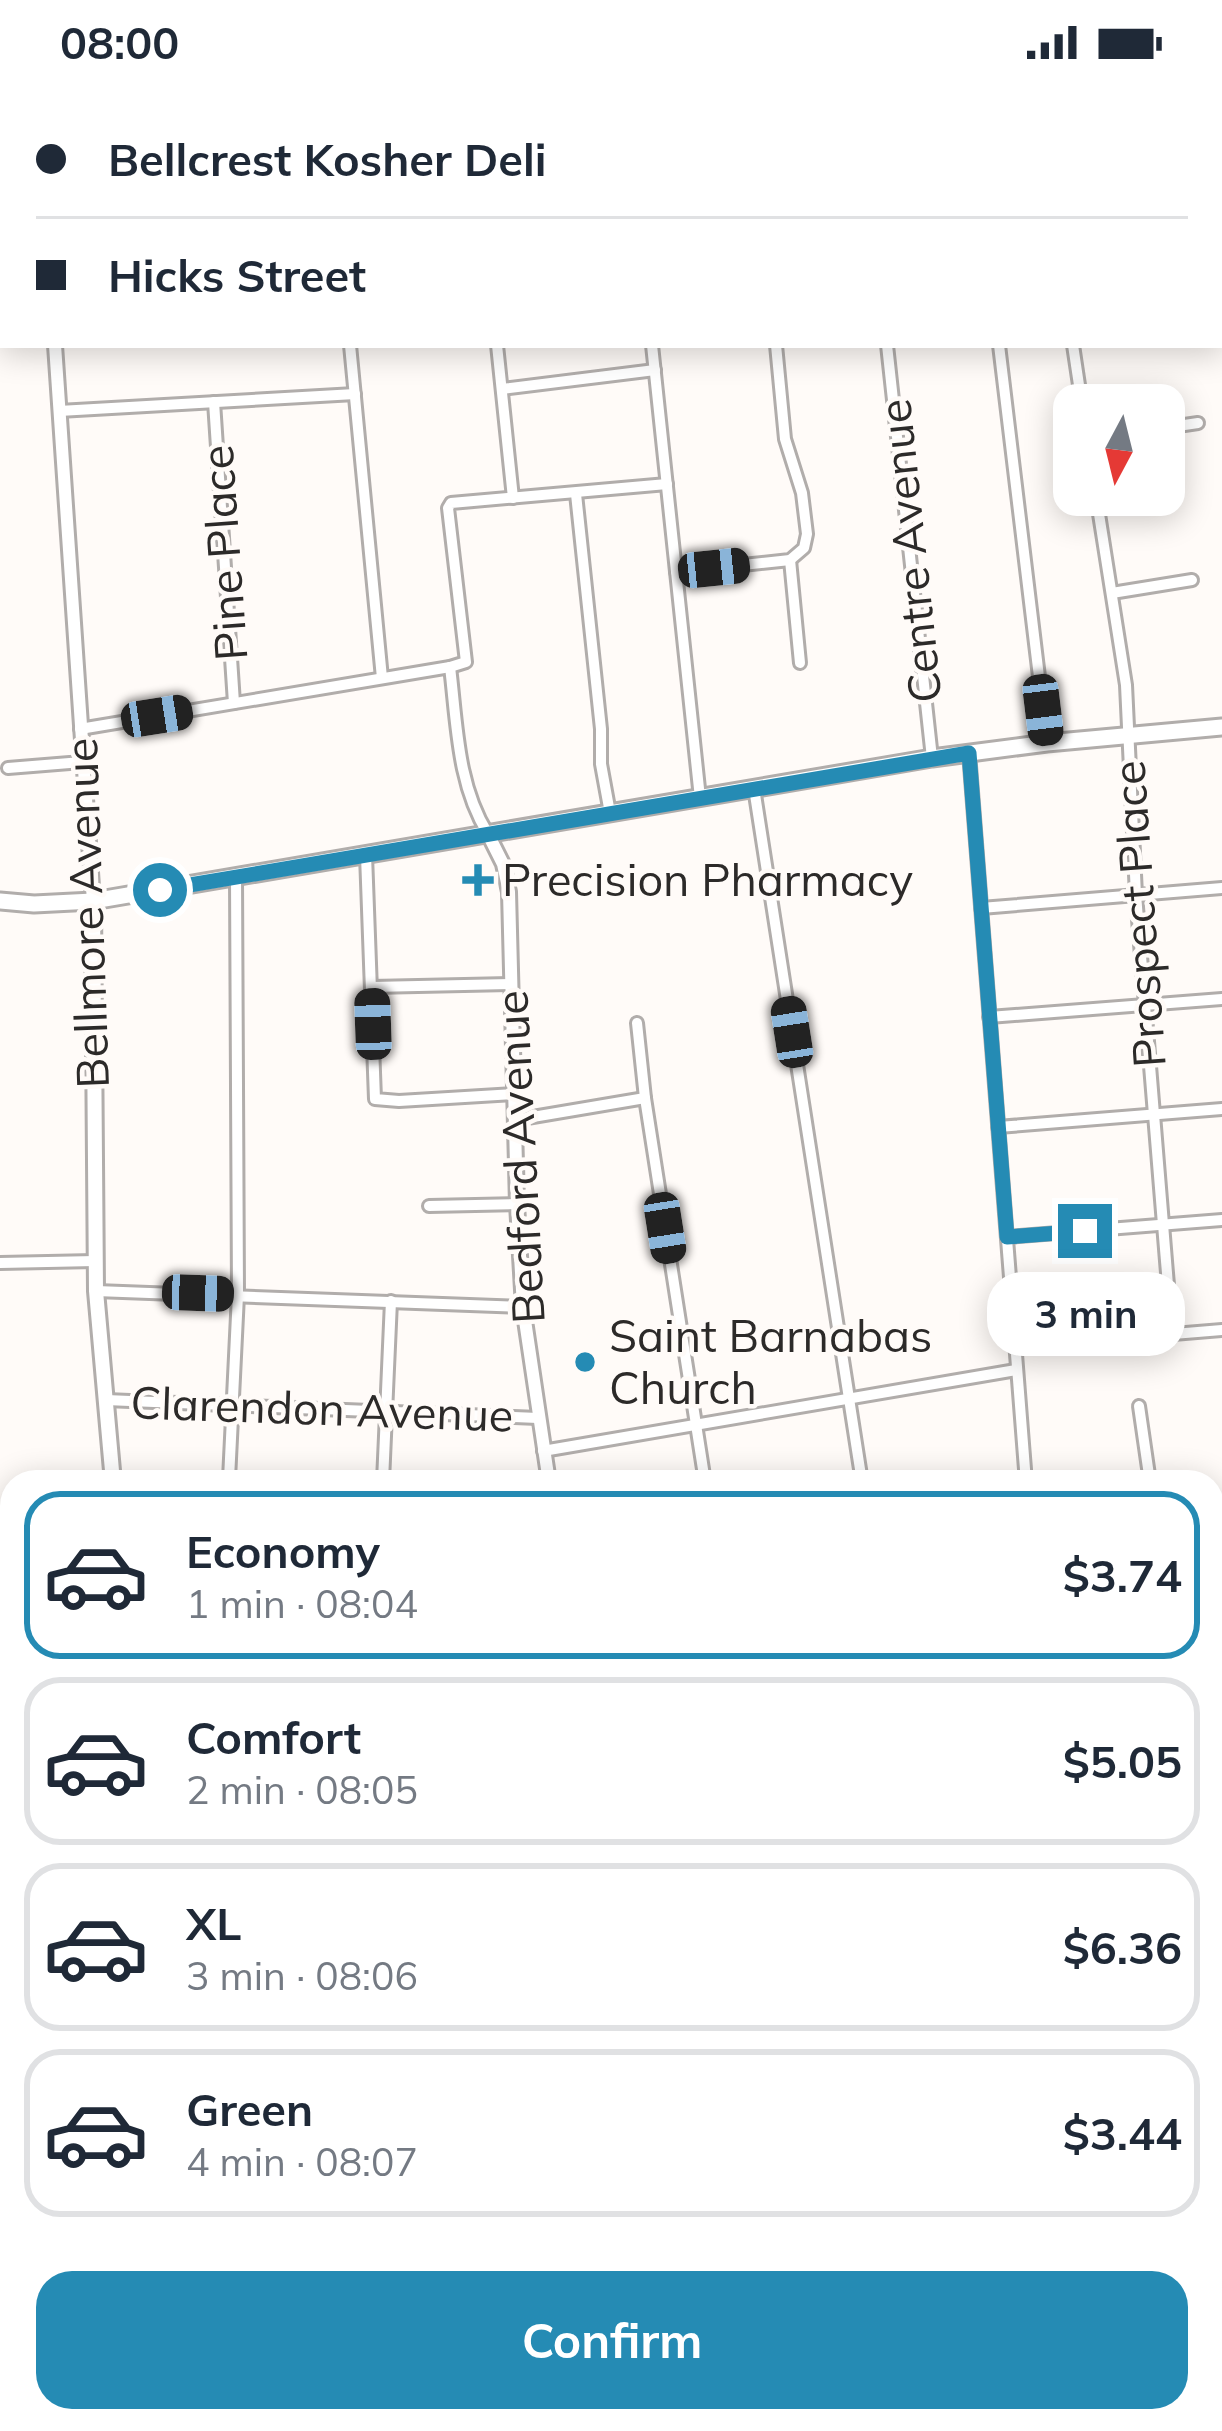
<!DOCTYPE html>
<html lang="en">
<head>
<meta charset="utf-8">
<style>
  body { margin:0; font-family:Mulish,sans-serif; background:#f2f2f3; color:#1f2937; height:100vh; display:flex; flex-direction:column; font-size:45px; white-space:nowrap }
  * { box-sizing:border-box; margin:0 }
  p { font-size:39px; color:#747a83 }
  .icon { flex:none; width:66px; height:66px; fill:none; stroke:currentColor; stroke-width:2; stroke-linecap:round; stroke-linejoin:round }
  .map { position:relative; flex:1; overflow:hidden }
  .side { position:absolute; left:0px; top:1386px; width:1224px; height:963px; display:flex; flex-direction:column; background:#fff; border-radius:36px 36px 0 0; box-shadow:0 6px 30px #0003 }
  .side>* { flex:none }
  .banner { position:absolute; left:0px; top:0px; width:1224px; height:264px; box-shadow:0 6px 30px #0003; display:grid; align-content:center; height:264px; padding:0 36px; background:#fff }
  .needle { width:78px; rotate:187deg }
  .fabs { position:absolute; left:1053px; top:300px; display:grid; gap:24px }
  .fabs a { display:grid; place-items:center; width:132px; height:132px; border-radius:24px; background:#fff; box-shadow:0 6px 30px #0003; font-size:60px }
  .end { position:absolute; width:54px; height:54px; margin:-27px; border:15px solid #258bb4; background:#fff; box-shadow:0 0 0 6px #fff }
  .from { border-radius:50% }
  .bubble { position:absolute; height:84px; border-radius:36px; background:#fff; box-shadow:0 6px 30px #0003; font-size:39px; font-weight:700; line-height:84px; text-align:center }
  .car { position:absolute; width:36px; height:72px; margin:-36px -18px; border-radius:15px; box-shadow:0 0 9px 3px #0007; background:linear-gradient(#222 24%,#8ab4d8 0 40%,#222 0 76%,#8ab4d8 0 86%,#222 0) }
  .banner b { display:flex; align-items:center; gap:42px; height:114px; font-size:45px }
  .banner b+b { border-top:3px solid #e0e1e3 }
  .banner i { width:30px; height:30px; background:#1f2937 }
  ul { padding:21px 0 0; list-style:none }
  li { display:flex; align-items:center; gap:36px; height:168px; margin:0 24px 18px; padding:0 12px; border:6px solid #e0e1e3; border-radius:36px }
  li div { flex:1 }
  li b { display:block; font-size:45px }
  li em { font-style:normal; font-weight:700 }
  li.on { border-color:#258bb4 }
  li>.icon { width:108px; height:108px; stroke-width:1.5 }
  .primary-button { display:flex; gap:24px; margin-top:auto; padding:24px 36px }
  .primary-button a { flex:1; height:138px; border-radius:36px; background:#258bb4; color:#fff; font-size:48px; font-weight:700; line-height:138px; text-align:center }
  .status { display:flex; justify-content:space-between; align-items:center; height:84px; padding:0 60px; background:#fff; direction:ltr }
  .status svg { height:33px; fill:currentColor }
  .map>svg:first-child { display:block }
</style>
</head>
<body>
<div class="status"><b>08:00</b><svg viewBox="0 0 49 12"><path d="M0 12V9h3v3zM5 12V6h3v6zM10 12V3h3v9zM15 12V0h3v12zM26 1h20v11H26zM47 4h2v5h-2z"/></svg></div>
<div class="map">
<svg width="1222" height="2347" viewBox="0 0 1222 2347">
  <rect width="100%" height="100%" fill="#fffbf8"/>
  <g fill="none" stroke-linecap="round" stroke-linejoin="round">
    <defs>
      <g id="minor">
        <path d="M469,0V3"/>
        <path d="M625,0V3"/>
        <path d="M767,0V3"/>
        <path d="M971,0V3"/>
        <path d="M27,3L28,0"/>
        <path d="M842,3V0"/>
        <path d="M1221,26L1222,25"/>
        <path d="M0,69L3,63"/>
        <path d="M1221,149L1222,154"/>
        <path d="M0,154H3"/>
        <path d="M350,261L382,594"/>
        <path d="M497,261L513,414"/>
        <path d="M652,261L700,714"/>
        <path d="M887,261L932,674"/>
        <path d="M999,261L1047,659"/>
        <path d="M1073,261L1082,321"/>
        <path d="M502,305L655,286"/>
        <path d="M214,318L234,619"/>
        <path d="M59,327L355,310"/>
        <path d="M1164,344L1198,339"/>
        <path d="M576,410L601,645V680L610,729"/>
        <path d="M1096,411L1126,601L1136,811L1172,1250"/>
        <path d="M790,476L800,579"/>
        <path d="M676,488L790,476L804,464L807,450L802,409L785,355L776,261"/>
        <path d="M1112,509L1192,496"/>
        <path d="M450,583C457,640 457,700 488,750"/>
        <path d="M80,645L450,583L466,578L448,424L451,419L667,400"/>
        <path d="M969,669L1026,1398"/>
        <path d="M8,684L82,678"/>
        <path d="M754,704L862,1398"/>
        <path d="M366,771L375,1015L399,1017L514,1010"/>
        <path d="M981,824L1222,804"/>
        <path d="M372,903L511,900"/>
        <path d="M989,933L1222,915"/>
        <path d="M637,939L645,1014L705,1398"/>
        <path d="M515,1036L645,1014"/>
        <path d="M998,1043L1222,1025"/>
        <path d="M429,1122L517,1120"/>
        <path d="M1007,1153L1222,1136"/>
        <path d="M0,1179L95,1177"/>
        <path d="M96,1207L523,1223"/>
        <path d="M1015,1263L1222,1246"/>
        <path d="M106,1316L538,1334"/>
        <path d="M1139,1322L1150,1398"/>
        <path d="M543,1367L1016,1286"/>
        <path d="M229,1395L238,1211L236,793"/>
        <path d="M383,1397L391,1217"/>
        <path d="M0,1431L12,1432"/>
        <path d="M0,1541L12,1539"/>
        <path d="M1212,1863H1222"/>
        <path d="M1212,1990H1222"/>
        <path d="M0,2061L12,2059"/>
        <path d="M1212,2122H1222"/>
        <path d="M0,2215L12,2212"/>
        <path d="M1212,2292H1222"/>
        <path d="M144,2337L145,2347"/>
        <path d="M302,2337L305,2347"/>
        <path d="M907,2347V2337"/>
      </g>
      <g id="tertiary">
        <path d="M81,3V0"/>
        <path d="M55,261L93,817"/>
        <path d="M488,750L503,780L509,808L517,1120L523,1223L549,1398"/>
        <path d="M1212,1732L1222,1730"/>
        <path d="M0,1895L12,1893"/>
      </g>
      <g id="secondary">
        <path d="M93,817L96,1207L113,1398"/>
        <path d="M497,2337L502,2347"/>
      </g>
      <path id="primary" d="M0,817L34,820L93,817L932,674L1047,659L1222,643"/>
      <g id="trunk">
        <path d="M1212,1453L1222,1451"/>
        <path d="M1212,1475L1222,1474"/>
        <path d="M0,1665L12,1663"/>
        <path d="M0,1687L12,1685"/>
      </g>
    </defs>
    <use href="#minor" stroke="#b1adab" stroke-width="16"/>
    <use href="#tertiary" stroke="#b1adab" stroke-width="18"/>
    <use href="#secondary" stroke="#b1adab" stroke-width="20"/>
    <use href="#primary" stroke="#b1adab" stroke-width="21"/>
    <use href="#trunk" stroke="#b1adab" stroke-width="22"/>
    <use href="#minor" stroke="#fff" stroke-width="10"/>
    <use href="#tertiary" stroke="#fff" stroke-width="12"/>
    <use href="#secondary" stroke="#fff" stroke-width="14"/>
    <use href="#primary" stroke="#fff" stroke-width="15"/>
    <use href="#trunk" stroke="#fff" stroke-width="16"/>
    <g stroke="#474544" stroke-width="3" stroke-dasharray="24 12" stroke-linecap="butt">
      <path d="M1212,1553L1222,1551"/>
      <path d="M0,1751L12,1749"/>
    </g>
  </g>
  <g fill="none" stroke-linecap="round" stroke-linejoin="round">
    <path stroke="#258bb4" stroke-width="15" d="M160,806L969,669L1007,1153L1085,1147"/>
  </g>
  <g fill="#258bb4" stroke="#fffbf8" stroke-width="4.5">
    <path d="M472 778h12v12h12v12h-12v12h-12v-12h-12v-12h12z"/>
    <circle cx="585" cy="1278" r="12"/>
  </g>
  <g text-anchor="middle" stroke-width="9" stroke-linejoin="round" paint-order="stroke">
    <g font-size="45" fill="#2c2a29" stroke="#fffbf8">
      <text transform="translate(910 467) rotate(-96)" y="16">Centre Avenue</text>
      <text transform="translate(224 469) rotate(-94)" y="16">Pine Place</text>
      <text transform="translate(87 829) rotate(-92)" y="16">Bellmore Avenue</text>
      <text transform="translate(1139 830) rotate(-94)" y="16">Prospect Place</text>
      <text transform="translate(520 1073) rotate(-93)" y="16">Bedford Avenue</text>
      <text transform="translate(322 1325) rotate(2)" y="16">Clarendon Avenue</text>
    </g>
    <g font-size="45" fill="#2c2a29" stroke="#fffbf8" text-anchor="start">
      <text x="502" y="812">Precision Pharmacy</text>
      <text x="609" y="1268">Saint Barnabas<tspan x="609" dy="52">Church</tspan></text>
    </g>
  </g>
</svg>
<div class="fabs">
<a><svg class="needle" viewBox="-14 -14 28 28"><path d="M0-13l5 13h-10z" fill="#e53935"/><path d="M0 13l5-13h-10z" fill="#747a83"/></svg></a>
</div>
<i class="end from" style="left:160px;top:806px"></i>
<i class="end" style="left:1085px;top:1147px"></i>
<div class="bubble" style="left:987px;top:1188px;width:198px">3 min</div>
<i class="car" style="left:714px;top:484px;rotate:84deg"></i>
<i class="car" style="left:1043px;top:626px;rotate:173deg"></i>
<i class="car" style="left:157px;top:632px;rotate:81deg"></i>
<i class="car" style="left:373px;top:940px;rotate:358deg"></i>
<i class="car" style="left:792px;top:948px;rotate:351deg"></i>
<i class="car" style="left:665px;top:1144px;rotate:171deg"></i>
<i class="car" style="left:198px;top:1209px;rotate:92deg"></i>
<div class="banner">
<b><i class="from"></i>Bellcrest Kosher Deli</b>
<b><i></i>Hicks Street</b>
</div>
<section class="side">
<ul>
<li class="on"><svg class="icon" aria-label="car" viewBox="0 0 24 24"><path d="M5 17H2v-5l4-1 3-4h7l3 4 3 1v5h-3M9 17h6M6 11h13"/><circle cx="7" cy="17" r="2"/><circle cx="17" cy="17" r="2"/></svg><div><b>Economy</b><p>1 min · 08:04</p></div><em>$3.74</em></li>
<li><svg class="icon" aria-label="car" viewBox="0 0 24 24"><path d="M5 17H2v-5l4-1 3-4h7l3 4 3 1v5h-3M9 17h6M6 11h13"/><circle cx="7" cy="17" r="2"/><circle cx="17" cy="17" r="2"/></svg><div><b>Comfort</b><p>2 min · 08:05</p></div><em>$5.05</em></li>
<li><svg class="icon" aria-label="car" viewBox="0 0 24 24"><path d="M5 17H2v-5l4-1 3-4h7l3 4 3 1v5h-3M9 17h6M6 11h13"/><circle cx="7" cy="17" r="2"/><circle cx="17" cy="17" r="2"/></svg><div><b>XL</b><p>3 min · 08:06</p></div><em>$6.36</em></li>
<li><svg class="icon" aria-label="car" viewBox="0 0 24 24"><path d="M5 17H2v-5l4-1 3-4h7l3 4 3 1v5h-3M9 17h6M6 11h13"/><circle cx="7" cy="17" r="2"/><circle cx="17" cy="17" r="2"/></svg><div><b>Green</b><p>4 min · 08:07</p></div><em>$3.44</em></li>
</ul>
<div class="primary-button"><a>Confirm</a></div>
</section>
</div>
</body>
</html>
